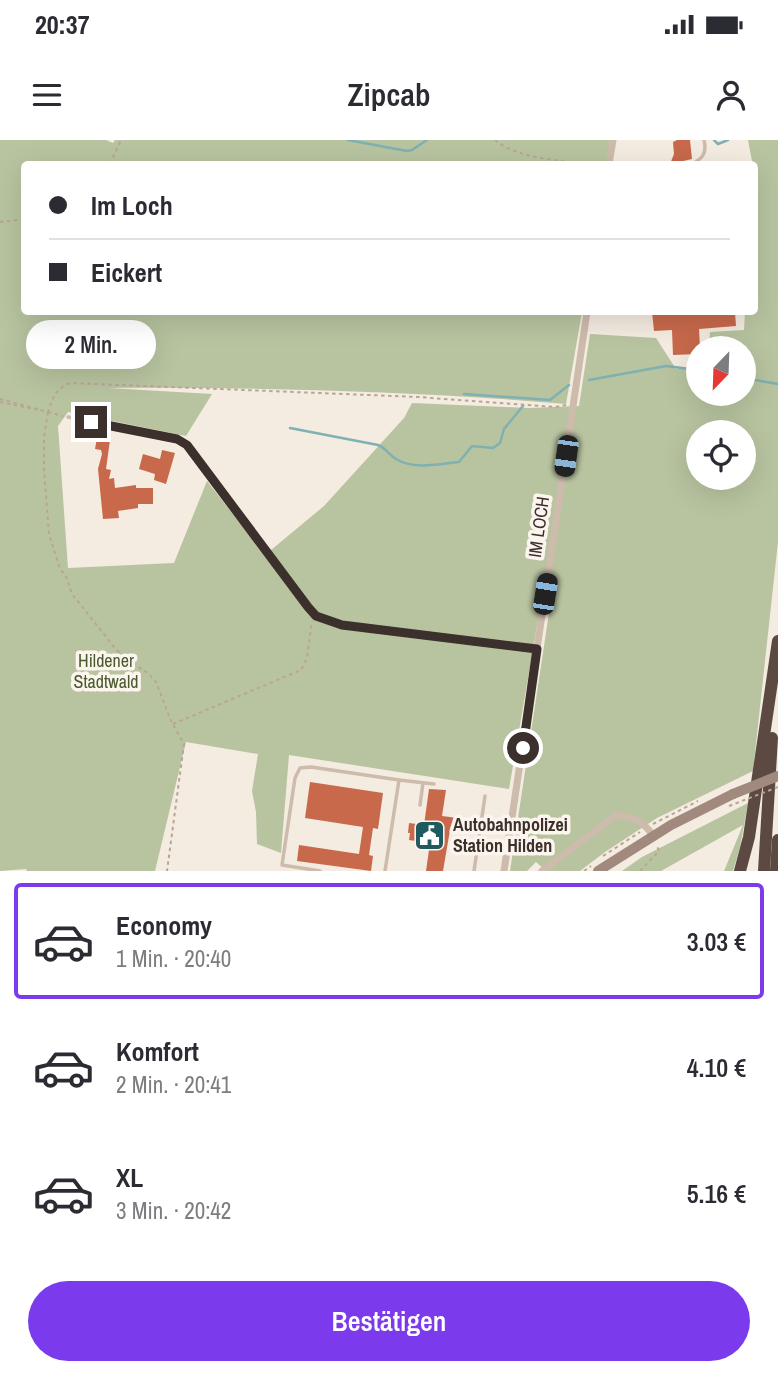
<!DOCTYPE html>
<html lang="de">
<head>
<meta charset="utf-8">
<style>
  body { margin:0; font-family:"Archivo Narrow",sans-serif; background:#f2f2f3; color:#2b2b33; height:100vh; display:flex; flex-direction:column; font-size:26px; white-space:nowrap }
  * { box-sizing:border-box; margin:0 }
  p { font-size:23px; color:#7c7c81 }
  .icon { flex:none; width:38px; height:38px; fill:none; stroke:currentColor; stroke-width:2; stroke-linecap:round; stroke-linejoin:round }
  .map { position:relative; height:731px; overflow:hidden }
  .side { display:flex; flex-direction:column; background:#fff; flex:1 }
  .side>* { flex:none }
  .banner { position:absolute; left:21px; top:21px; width:737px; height:154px; border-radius:7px; box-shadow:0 7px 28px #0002; display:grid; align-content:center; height:154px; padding:0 28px; background:#fff }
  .needle { width:46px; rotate:203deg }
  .controls { position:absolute; left:686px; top:196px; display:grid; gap:14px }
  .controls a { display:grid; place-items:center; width:70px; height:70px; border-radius:50%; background:#fff; box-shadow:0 7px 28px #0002; font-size:35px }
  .end { position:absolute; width:32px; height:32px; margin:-16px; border:9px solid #3b302b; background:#fff; box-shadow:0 0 0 4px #fff }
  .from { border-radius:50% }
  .bubble { position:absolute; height:49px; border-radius:24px; background:#fff; box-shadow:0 7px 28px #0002; font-size:23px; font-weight:600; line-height:49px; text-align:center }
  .car { position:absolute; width:21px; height:42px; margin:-21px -10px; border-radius:9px; box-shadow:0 0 5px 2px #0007; background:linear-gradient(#222 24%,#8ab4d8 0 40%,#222 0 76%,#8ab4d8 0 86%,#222 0) }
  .banner b { display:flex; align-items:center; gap:24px; height:66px; font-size:26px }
  .banner b+b { border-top:2px solid #e1e1e2 }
  .banner i { width:18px; height:18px; background:#2b2b33 }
  ul { padding:12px 0 0; list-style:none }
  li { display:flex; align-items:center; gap:21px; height:116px; margin:0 14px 10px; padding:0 14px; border:4px solid transparent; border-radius:7px }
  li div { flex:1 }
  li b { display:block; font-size:26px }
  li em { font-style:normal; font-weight:600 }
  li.current { border-color:#7c3aed }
  li>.icon { width:63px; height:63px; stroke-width:1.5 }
  .action { display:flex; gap:14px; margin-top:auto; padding:14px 28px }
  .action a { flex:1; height:80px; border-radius:42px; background:#7c3aed; color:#fff; font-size:28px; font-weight:600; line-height:80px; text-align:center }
  .status { display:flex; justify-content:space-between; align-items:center; height:49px; padding:0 35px; background:#fff; direction:ltr }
  .status svg { height:19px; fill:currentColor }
  header { display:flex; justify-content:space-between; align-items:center; height:91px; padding:0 28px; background:#fff; font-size:32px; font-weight:600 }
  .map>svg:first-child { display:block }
</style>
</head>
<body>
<div class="status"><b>20:37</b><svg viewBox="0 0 49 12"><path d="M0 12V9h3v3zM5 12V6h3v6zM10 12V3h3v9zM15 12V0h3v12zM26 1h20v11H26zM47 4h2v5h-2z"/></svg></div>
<header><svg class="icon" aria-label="menu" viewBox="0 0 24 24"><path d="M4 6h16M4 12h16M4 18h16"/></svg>Zipcab<svg class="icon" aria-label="person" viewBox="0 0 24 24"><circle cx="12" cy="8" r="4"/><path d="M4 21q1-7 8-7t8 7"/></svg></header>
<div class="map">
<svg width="778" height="731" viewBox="0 0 778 731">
  <rect width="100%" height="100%" fill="#f4ebe1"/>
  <g fill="#b8c4a0" fill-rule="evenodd">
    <path d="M0,0H106L113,3L115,0H610L606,24H24V172H582L566,264C414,251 261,247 108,248L212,254L186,296L68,272L58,286L68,428L174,423L207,341L265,415L324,366L404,278L412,263L529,268L579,266L590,194L656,198L676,229L698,227V254H744V208H709L710,192L744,190L745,172H754V24H740L752,21L748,0H778V402L753,631L657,678L605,712L580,731H546L536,722L527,731H510L552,453L543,451L509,649L289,615L281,713L257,704L256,672L252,651L258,614L186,602L155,731H27L26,729L0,731ZM698,292H744V338H698Z"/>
    <path d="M748,663L740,707L733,731H724L743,685L661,731H622L642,717Z"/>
  </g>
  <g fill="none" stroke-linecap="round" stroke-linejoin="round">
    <g stroke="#7fb0b2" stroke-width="2.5">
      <path d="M348,0L407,11L412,10L427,0"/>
      <path d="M714,0L718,4L728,0"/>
      <path d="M744,238L778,244"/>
      <path d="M589,240L666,226L698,230"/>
      <path d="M464,254L550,260L569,245"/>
      <path d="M290,288L378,305C386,308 389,315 396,319C414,330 439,324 459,322L472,306L493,308L500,303L504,289L523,266"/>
    </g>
  </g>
  <g fill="#c8694b">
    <path d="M677,0H690L692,19L679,22V24H670L674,14L673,2Z"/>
    <path d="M652,172H735L736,186L699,189L700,208H698V214L673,215L672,190L654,191Z"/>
    <path d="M97,298L110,300L106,329L111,330L109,339L114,338L115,348L136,345V348H153V364H138V368L118,371L119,378L103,379L98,329L102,314L101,310L95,309Z"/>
    <path d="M162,310L175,313L166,344L154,340L155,334L139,329L143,314L160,319Z"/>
    <path d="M310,642L383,653L378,689L373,688L369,715L373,716L371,731L297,721L299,705L359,714L363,687L305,678Z"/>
    <path d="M429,649L446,650L442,676L466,679L464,692L450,690L443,731H426L430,703L409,700L410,693H408L409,683L424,685Z"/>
  </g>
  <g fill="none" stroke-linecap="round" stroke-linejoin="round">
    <g stroke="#b9a596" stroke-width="2" stroke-dasharray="3.5 3.5" stroke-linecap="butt">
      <path d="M495,0C517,18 552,19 580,24"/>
      <path d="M110,24L121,0"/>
      <path d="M0,82L24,79"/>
      <path d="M0,259L48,272C53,258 55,249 70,243L418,257L555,267L566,265"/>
      <path d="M0,262L39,270"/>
      <path d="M48,272L44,297V330L49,394L60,429L66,436L72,454L115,508L125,519L148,533L156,542L171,581L184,604L167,731"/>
      <path d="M48,272L63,276"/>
      <path d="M173,584L301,530L307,518L312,481"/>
      <path d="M653,684L698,661"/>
      <path d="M603,716L640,692"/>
      <path d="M584,731L591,726"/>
      <path d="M640,731L659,711L657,706"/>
    </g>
    <g stroke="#cdbbac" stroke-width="3.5">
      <path d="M691,24C703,19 707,13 704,0"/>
      <path d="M68,277L177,299L187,305L316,476L342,485L537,509"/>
      <path d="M420,665L423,643"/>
      <path d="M320,731L282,725L295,638L300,628L311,627L399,640"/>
      <path d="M385,731L399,640L434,644"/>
      <path d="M474,731L485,656"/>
    </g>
    <g stroke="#cdbbac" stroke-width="7">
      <path d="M609,24L613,0"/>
      <path d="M504,731L587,172"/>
      <path d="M542,731L616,675C633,677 644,681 653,696"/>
    </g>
    <path stroke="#a18a7d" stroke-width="10" d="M598,731L671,685L733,654"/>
    <g stroke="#5c4a42" stroke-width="12">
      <path d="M740,731L749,697L778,501"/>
      <path d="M764,731L772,598"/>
      <path d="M776,731L778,700"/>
    </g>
    <path stroke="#b9a596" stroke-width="2" stroke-dasharray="3.5 3.5" stroke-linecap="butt" d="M729,666L778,647"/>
    <path stroke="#a18a7d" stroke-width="10" d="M733,654L778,636"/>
  </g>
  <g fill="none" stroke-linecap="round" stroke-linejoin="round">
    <path stroke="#3b302b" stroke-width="9" d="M91,282L177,299L187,305L308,467L316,476L342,485L537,509L523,608"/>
  </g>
  <defs>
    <symbol id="civic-square" viewBox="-11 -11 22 22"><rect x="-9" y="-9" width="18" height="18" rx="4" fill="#1f5a5e" stroke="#fbf5ee"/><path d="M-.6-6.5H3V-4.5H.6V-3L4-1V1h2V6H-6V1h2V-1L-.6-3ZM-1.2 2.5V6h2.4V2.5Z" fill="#fff"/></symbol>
  </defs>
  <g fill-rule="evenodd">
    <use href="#civic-square" x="412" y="678" width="35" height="35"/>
  </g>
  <g text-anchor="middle" stroke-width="7" stroke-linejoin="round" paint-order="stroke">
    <g font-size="18" fill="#3b302b" stroke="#fbf5ee">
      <text transform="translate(539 387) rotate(-82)" y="6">IM LOCH</text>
    </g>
    <g font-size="18" fill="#4a5a2e" stroke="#fbf5ee">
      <text x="106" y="527">Hildener<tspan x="106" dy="21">Stadtwald</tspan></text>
    </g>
    <g font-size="18" font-weight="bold" fill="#3b302b" stroke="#fbf5ee" text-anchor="start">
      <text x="453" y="691">Autobahnpolizei<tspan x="453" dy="21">Station Hilden</tspan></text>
    </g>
  </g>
</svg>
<div class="controls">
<a><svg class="needle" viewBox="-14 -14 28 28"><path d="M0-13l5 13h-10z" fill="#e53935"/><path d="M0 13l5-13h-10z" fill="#7c7c81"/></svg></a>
<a><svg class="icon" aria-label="locate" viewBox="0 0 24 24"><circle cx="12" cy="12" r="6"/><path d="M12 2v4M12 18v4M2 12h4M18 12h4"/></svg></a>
</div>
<i class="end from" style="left:523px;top:608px"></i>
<i class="end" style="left:91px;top:282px"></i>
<div class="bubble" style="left:26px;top:180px;width:130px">2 Min.</div>
<i class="car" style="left:566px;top:316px;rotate:188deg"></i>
<i class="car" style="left:545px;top:454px;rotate:9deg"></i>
<div class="banner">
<b><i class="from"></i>Im Loch</b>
<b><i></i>Eickert</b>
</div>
</div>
<section class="side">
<ul>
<li class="current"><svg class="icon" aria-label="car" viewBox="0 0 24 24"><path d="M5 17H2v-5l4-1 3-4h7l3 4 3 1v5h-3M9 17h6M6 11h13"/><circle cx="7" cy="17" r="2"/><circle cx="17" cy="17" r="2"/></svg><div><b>Economy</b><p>1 Min. · 20:40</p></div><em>3.03 €</em></li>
<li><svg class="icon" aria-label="car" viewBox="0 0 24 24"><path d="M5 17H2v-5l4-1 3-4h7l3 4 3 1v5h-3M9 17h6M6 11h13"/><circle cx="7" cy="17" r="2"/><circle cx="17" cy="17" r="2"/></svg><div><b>Komfort</b><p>2 Min. · 20:41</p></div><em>4.10 €</em></li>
<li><svg class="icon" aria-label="car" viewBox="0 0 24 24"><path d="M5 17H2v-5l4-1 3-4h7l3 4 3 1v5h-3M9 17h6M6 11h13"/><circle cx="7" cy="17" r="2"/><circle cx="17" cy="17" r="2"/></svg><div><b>XL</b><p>3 Min. · 20:42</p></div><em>5.16 €</em></li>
</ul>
<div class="action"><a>Bestätigen</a></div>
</section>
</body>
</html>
